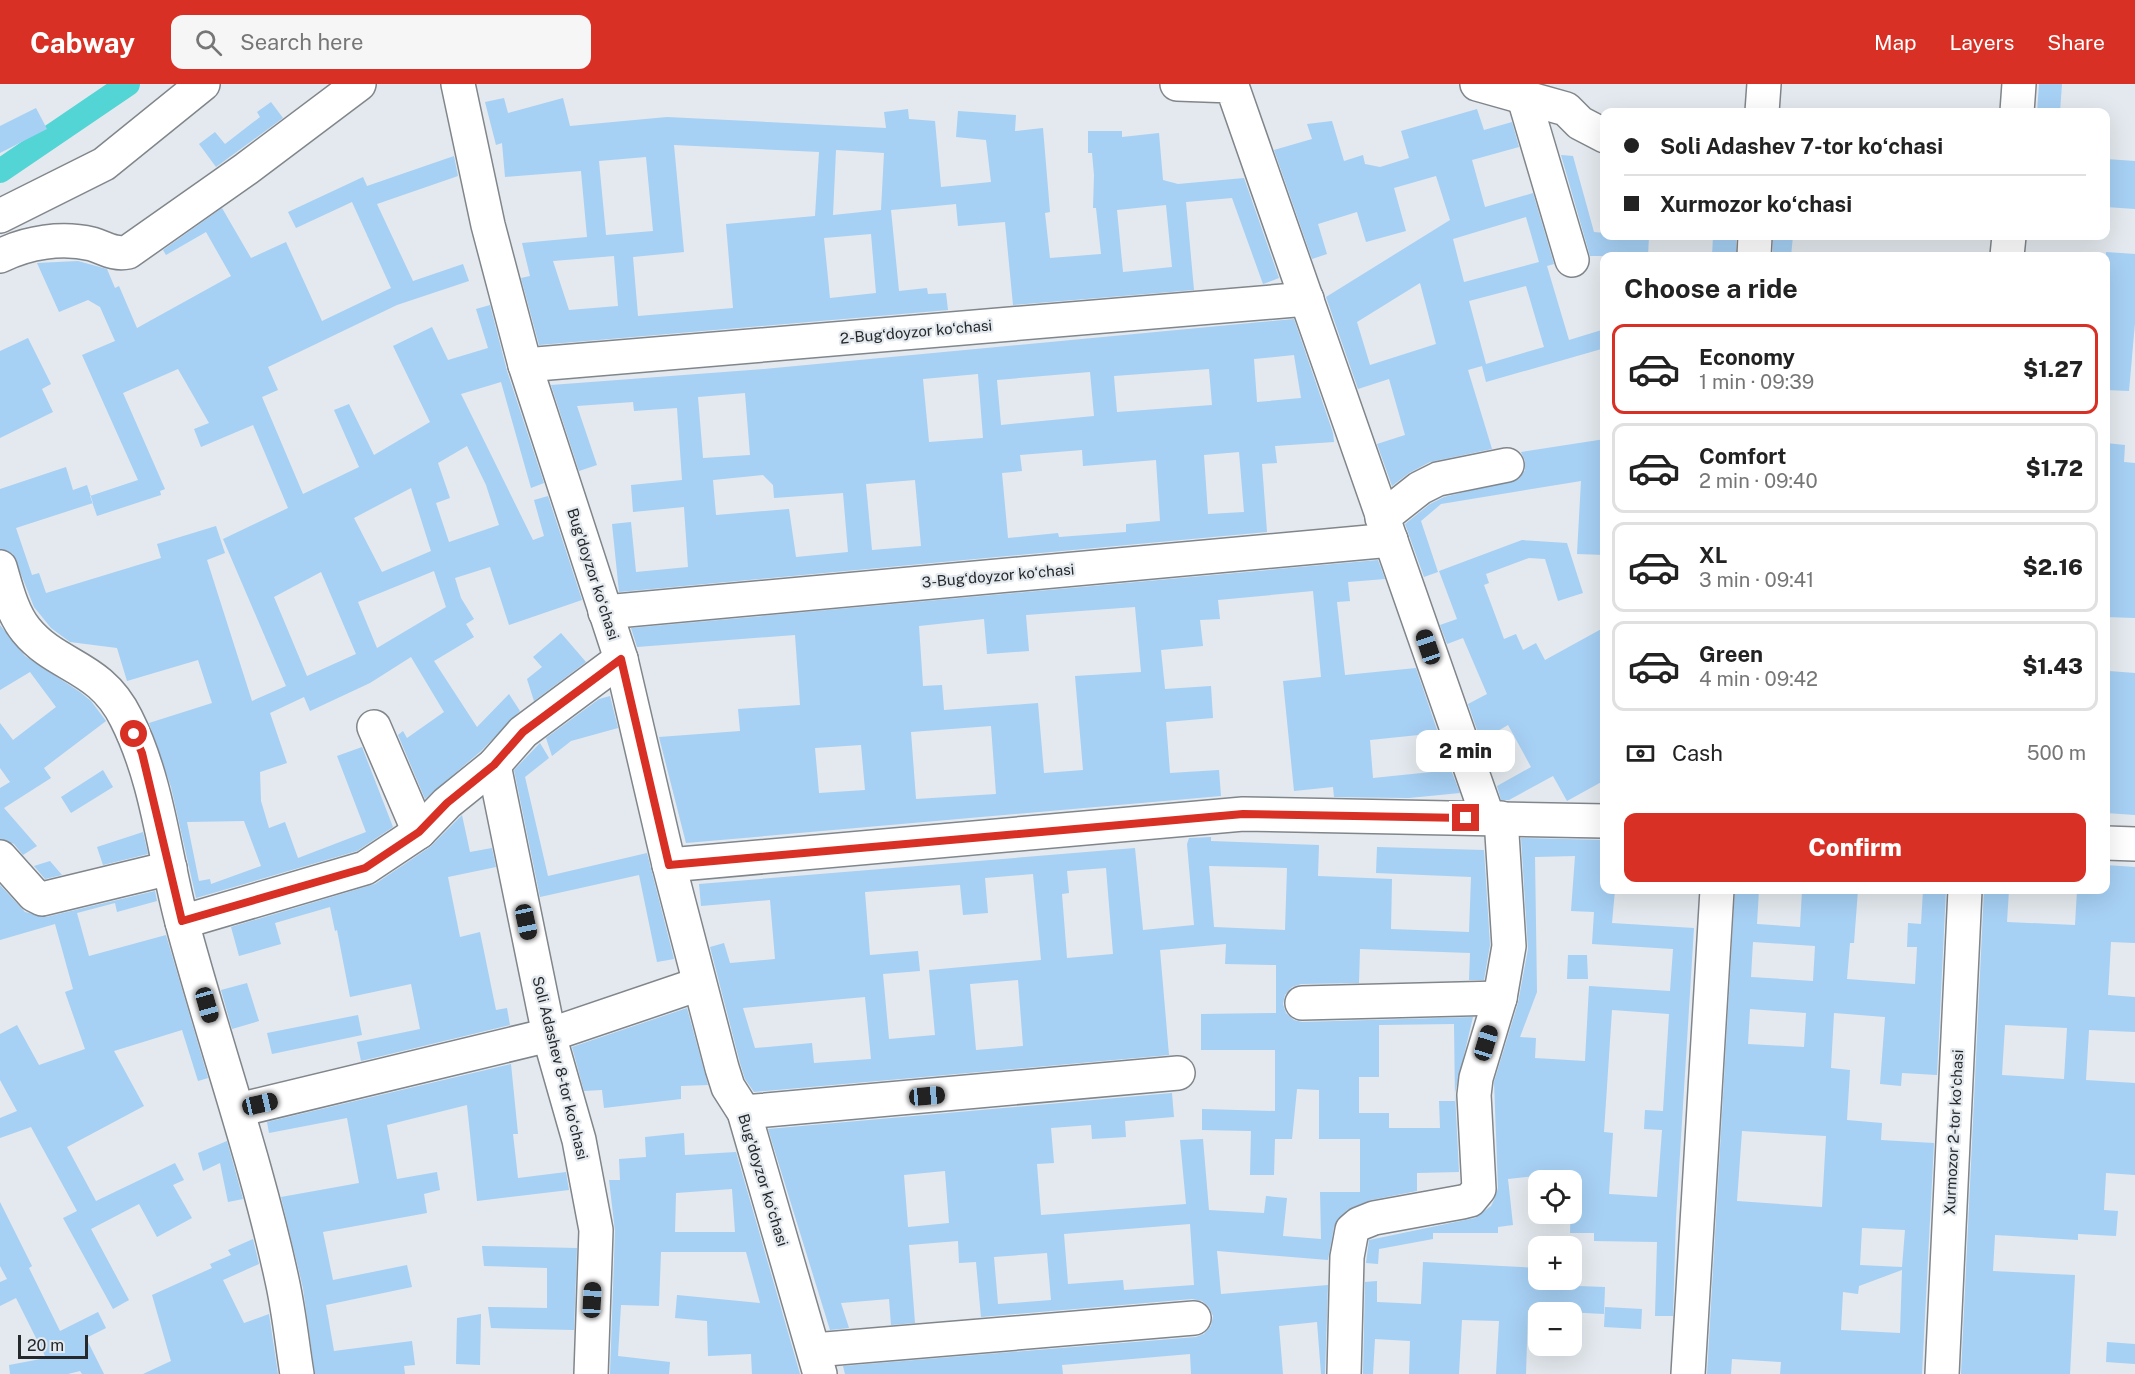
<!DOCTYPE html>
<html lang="en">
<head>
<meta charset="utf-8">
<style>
  body { margin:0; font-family:"Public Sans",sans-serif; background:#f6f6f6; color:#222; height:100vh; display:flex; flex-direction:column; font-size:22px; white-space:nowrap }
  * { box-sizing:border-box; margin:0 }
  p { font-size:20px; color:#767676 }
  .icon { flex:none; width:33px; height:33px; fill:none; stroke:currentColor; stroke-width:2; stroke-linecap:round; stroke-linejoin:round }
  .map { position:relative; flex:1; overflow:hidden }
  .details { position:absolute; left:1600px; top:168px; width:510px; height:642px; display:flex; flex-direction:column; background:#fff; border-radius:12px; box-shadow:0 6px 24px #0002 }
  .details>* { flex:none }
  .hud { position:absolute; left:1600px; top:24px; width:510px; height:132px; border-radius:12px; box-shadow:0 6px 24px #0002; display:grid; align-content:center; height:132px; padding:0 24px; background:#fff }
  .tools { position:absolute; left:1528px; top:1086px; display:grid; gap:12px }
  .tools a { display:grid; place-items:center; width:54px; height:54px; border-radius:12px; background:#fff; box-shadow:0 6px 24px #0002; font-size:30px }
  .scale { position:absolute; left:18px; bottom:15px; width:70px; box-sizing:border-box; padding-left:6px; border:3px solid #26292b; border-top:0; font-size:16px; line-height:21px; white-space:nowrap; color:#26292b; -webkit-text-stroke:4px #e3e9ee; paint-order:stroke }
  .end { position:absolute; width:27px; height:27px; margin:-14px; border:8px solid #d93025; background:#fff; box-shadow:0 0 0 3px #fff }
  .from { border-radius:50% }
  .bubble { position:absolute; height:42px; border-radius:12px; background:#fff; box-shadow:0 6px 24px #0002; font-size:20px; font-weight:800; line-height:42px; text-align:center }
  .car { position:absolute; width:18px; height:36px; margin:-18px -9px; border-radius:8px; box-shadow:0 0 4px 2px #0007; background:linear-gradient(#222 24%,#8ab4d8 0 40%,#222 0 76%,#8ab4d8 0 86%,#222 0) }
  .hud b { display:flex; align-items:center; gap:21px; height:57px; font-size:22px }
  .hud b+b { border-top:2px solid #e0e0e0 }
  .hud i { width:15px; height:15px; background:#222 }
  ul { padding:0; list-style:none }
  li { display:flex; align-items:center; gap:18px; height:90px; margin:0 12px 9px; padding:0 12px; border:3px solid #e0e0e0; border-radius:12px }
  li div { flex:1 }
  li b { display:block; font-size:22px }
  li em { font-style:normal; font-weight:800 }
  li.current { border-color:#d93025 }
  li>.icon { width:54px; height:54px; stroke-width:1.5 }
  h2 { padding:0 24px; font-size:27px; line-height:72px }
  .pay { display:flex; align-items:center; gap:15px; height:66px; padding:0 24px; font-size:22px }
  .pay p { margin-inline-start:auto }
  .action { display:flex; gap:12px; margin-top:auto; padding:12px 24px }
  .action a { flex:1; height:69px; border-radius:12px; background:#d93025; color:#fff; font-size:24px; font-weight:800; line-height:69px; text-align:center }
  header { display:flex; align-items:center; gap:36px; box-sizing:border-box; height:84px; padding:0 30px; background:#d93025; color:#fff }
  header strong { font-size:28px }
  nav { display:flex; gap:33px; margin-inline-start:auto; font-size:21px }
  .search { width:420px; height:54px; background:#f6f6f6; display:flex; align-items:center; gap:15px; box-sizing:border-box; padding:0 21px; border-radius:12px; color:#767676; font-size:22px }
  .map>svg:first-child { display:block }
</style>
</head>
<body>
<header>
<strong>Cabway</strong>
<div class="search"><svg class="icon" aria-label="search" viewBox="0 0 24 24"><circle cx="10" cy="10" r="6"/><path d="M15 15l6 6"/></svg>Search here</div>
<nav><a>Map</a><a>Layers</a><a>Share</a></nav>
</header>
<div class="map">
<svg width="2135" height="1290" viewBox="0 0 2135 1290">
  <rect width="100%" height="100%" fill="#e3e9ee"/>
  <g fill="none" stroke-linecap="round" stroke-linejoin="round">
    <path stroke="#53d4d5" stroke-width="24" d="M0,87L128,0"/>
  </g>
  <g fill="#a6d0f4" fill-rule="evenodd">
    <path d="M2039,0H2062L2060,28H2037Z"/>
    <path d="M504,14L508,29L563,14L570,42L667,33L886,44L884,28L908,25L909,35L935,37L941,103L991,98L986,56L956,53L958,27L1016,31L1015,47L1043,44L1050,128L1045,129L1050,174L1101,170L1096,124H1093L1094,91L1092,69H1088V47H1122V53L1159,49L1163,96L1178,100L1244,94L1279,194L1263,200L1232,114L1186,118L1194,206L1013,221L1005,138L958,142L956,120L925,123L891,126L899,207L927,204L928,210L946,209L948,226L539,261L521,194L530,192L522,159L587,153L581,87L505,93L502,59L496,61L485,18ZM674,61L819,68L815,132L726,140L733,224L638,232L633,173L684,168ZM836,66L884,69L881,126L833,131ZM646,73L653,147L606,151L599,77ZM1166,121L1172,183L1123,188L1117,126ZM871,150L876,209L830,214L824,154ZM614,172L618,222L569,226L553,177Z"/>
    <path d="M271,18L283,34L216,83L199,60L215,48L225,60L260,33L257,28Z"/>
    <path d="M36,24L47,45L0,69V42Z"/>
    <path d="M1477,25L1484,46L1512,38L1519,63L1472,76L1485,123L1533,109L1554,180L1547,182L1569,256L1605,245V264L1486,298L1482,282L1468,286L1492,365L1430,378L1409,389L1392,402L1377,360L1405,351L1389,295L1358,305L1326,213L1450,136L1436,92L1394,104L1406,147L1366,158L1357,128L1318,140L1327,170L1312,175L1274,66L1312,55L1307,40L1332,37L1344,77L1363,71L1365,80L1380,83L1409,74L1401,47ZM1526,133L1539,178L1464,198L1453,155ZM1420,199L1436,260L1370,281L1357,238ZM1526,202L1544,263L1486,280L1469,217Z"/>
    <path d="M1561,71L1573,72L1594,148L1605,149V152H1649L1648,172H1590Z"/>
    <path d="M454,72L458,92L377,120L413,197L463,180L469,197L397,221L268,283L278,306L262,313L303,410L359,383L334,326L349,320L374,371L430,338L393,262L432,243L448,276L488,264L476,225L490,221L507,287L544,399L531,404L501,298L461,310L533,456L544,452L534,416L548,412L582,516L509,541L490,483L455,494L461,514L474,535L466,540L474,553L434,577L477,643L509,610L520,627L481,667L425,715L398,651L403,647L407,654L444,628L411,573L370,599L310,627L304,613L270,629L287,679L260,688L261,717L269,744L285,738L298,774L366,748L337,672L362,663L393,743L357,767L196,814L171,703L149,639L212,619L198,576L127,597L117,564L70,558L51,544L34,523L13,470L0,465V405L66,383L73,406L87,401L93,419L16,444L32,491L39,489L46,509L161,474L157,460L216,442L225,469L207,476L252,617L286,602L223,455L288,424L253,341L201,363L194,345L209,339L178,285L123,309L165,405L160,407L161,411L97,432L90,412L138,396L82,271L115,257L100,223L88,216L59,228L37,179L78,177L107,185L115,204L119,202L137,244L231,192L206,148L166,171L163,166L222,124L251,174L286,158L322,237L391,204L352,118L296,144L288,128L363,93L367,102ZM467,362L486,401L499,441L449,458L436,419L450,414L438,379ZM411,404L431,467L382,488L354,434ZM434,487L446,523L377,564L358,518ZM321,488L356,570L307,592L274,513ZM244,737L261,782L211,800L210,795L199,797L187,738Z"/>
    <path d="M2106,75L2135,77V125L2106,123Z"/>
    <path d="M1713,152H1736V172H1712Z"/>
    <path d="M1773,152H1793L1791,172H1773Z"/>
    <path d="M2106,168L2135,170V239L2129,307L2106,306Z"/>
    <path d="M1294,235L1333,349L1334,358L1275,362L1277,379L1262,380L1267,448L619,508L612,440L631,438L636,488L688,483L684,423L633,428L631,401L682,396L677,324L634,327L633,318L577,322L597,381L579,387L551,301L764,285ZM1294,271L1301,314L1257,318L1254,275ZM1209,285L1212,321L1117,328L1114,292ZM1090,288L1094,332L1001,341L997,296ZM978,290L983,354L929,358L923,295ZM745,309L750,371L703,374L698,313ZM1082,366L1083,382L1156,376L1160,437L1126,440V448L1059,453L1058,449L1008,454L1002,389L1022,387L1020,371ZM1239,368L1244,428L1208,430L1204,371ZM763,391L773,401L774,414L843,409L848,468L796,473L789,425L716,431L713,396ZM915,396L921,462L872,466L866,400Z"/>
    <path d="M28,254L51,300L42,305L53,328L0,354V267Z"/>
    <path d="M1605,355V471L1577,470L1581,397L1441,420L1421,437L1438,488L1424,493L1405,440L1430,420L1444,413L1519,395L1525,386V377L1521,368Z"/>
    <path d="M2106,359L2125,361L2124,378L2135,379V534L2106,533Z"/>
    <path d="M1522,456L1567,459L1583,509L1558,517L1545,475L1529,474L1486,490L1489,499L1484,501L1504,555L1516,550L1523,566L1536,559L1545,576L1605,543V696L1567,717L1553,692L1509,716H1501L1497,702L1531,683L1508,641L1481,657L1468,620L1487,610L1463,554L1447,560L1440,541L1457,535L1439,487Z"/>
    <path d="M1378,476L1385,495L1348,498L1350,517L1337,518L1345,591L1416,584L1438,649L1370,656L1373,694L1451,686L1460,709L1409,714L1334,713L1333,703L1294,707L1283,597L1321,593L1313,507L1218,516L1220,535L1200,536L1203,562L1161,566L1165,605L1211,602L1213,634L1166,638L1170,689L1219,686L1221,712L686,759L659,653L740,647L738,625L800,621L795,551L637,563L631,544ZM1135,523L1141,588L1075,592L1083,686L1044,689L1038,619L944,626L942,601L923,602L919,542L984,535L987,570L1029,567L1026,531ZM991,642L996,710L916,715L911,648ZM861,661L865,706L819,709L815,664Z"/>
    <path d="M0,541L25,572L80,608L91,617L106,637L44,684L51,694L4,724L37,762L23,771L14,760L0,755V704L10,698L0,684V639L13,656L56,623L30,588L0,606Z"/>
    <path d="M561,549L586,578L534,617L527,595L542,583L533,573Z"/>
    <path d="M2109,587L2135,589V731L2106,729V635Z"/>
    <path d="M610,612L618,644L571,657L552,672L546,654L599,615Z"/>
    <path d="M540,659L549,674L525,693L548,792L647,769L674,875L657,878L639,791L540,813L514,686Z"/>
    <path d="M103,686L113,703L71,729L61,713Z"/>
    <path d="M462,731L470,768L492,764L496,783L448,793L460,853L480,848L496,926L507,924L510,941L361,977L357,958L420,945L411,900L350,913L337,846L335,847L330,823L275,839L281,860L239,872L231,843L375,800L430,763Z"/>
    <path d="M143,748L148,770L103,781L97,763Z"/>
    <path d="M1211,753V757L1319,761L1318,792L1392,795L1391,845L1469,848L1471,793L1376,789L1377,763L1484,766L1490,861L1484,896H1469L1470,869L1360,865L1359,899L1301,900L1292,903L1285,911L1283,920L1286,929L1294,936L1302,938L1473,933L1455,1009L1459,1088L1417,1089V1107L1371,1116L1347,1126L1334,1143L1328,1176L1217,1167L1221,1210L1328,1201L1325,1290H1321L1317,1238L1279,1242L1283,1290H1191L1190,1270L1062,1281L1063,1290H845L843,1282L1196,1253L1204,1250L1211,1242L1213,1232L1209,1223L1202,1217L1192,1215L981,1233L976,1178L959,1179L958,1157L909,1161L915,1239L891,1241L889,1215L841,1219L849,1244L830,1246L768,1045L1172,1009L1174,1033L1125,1037L1126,1053L1092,1055L1091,1041L1051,1044L1054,1079L1037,1080L1041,1131L1186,1120L1180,1056L1203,1055L1209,1126L1264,1129L1266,1112L1287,1114L1283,1152L1321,1155L1320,1108H1360V1055H1319V1006L1297,1005L1292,1055H1275L1274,1091H1250L1251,1047L1202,1046V1025L1275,1027V966H1201V930L1276,929V881L1225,880L1226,860L1160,866L1169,971L754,1008L745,995L740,979L710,863L724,859L730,879L775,875L770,816L701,822L699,800L1135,764L1143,846L1194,841L1187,760L1189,754ZM1209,782L1287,784L1285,846L1214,843ZM1106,784L1113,870L1067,874L1062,810L1069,809L1067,787ZM1033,790L1041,876L929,886L935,951L889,955L883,890L920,887L918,867L870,871L865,808L960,801L963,831L988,829L985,794ZM1018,896L1023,962L976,966L970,900ZM865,913L871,975L814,979L812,959L755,964L743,924ZM1454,940L1455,1017H1439L1440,1044H1389V1029H1359V993H1379V941ZM945,1087L949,1139L908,1143L904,1091ZM1190,1140L1194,1201L1124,1206L1123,1196L1068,1200L1064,1150ZM1047,1169L1051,1216L998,1220L994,1173Z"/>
    <path d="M1521,754L1605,756V806H1615L1612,839L1694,844L1676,1134L1673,1232H1655L1657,1158L1594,1157V1149H1570L1572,1088L1508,1095L1513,1141L1498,1143V1149H1433V1155L1379,1165L1378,1180L1366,1179L1369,1156L1475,1134L1491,1122L1494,1116L1498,1104L1494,998L1518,919L1528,865ZM1575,772L1571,827L1594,828L1592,860L1673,865L1670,907L1589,902L1585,977L1535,974L1536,954L1520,953L1537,908L1535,773ZM1612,926L1669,930L1663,1027L1645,1026L1644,1045L1662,1046L1657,1113L1609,1110L1613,1049L1604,1048Z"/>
    <path d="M50,777L62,791L45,795L34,782Z"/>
    <path d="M2106,781L2135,783V859L2111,858L2108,911L2135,913V948L2089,946L2086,996L2135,999V1091L2106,1089L2104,1126L2118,1127L2116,1152L2078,1150V1156L1995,1151L1993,1187L2075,1191L2070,1290H1961L1984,806H2009L2007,838L2075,841L2077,806H2106ZM2005,941L2067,944L2064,995L2002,991Z"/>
    <path d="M0,801L25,828L46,833L155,807L157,817L117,828L115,819L77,829L89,872L166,851L208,994L198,997L182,946L114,967L144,1022L67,1063L96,1117L175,1079L184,1096L173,1101L192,1134L157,1153L139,1120L91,1145L129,1216L113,1225L63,1134L77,1127L31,1043L0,1054V1034L17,1027L0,996V950L17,941L39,981L85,965L65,908L73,905L55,840L0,856Z"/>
    <path d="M1735,806H1759L1757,840L1800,843L1802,806H1858L1854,859H1850L1847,895L1915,900L1917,863H1907L1908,839L1921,840L1923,806H1946L1937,991L1902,989L1901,1002L1880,1000L1885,933L1834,929L1831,984L1850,986L1847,1036L1882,1039L1881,1056L1934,1059L1922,1290H1780L1781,1278L1732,1275L1731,1290H1707ZM1753,858L1815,862L1813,897L1751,893ZM1750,925L1806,929L1804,963L1748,960ZM1742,1047L1826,1052L1822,1123L1737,1117ZM1862,1144L1905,1146L1902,1183L1860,1181ZM1902,1186L1900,1249L1841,1246L1843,1208L1858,1210L1859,1202Z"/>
    <path d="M1568,871H1587L1588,895H1567Z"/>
    <path d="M247,899L259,937L232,945L221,906Z"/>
    <path d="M687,924L708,1001L681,1002V1015L604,1024L602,1006L584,1007L572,963Z"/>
    <path d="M358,931L362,951L272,970L267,949Z"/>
    <path d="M511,980L518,1050H513L518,1094L566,1088L569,1106L477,1117L467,1021L387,1041L397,1095L437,1088L440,1106L424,1110L427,1129L323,1148L333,1196L407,1181L412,1203L326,1221L334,1267L412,1257L415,1281L404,1282L405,1290H315L303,1204L281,1113L359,1099L347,1034L269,1049L267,1038Z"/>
    <path d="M684,1049L685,1071L736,1068L800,1290H752L751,1270L708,1272L707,1237L675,1234L677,1211L760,1219L746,1168H661L659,1222L621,1221L618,1272L670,1278L669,1290H610L615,1147L609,1096H620L619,1075L646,1073L645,1053ZM732,1105L735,1148H675L676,1109Z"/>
    <path d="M227,1057L243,1115L228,1118L220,1079L203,1087L198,1069Z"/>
    <path d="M0,1118L32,1182L29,1184L60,1247L98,1228L106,1244L86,1254L104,1290H82L80,1287L68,1290H10L9,1281L46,1274L16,1214L0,1222V1198L7,1195L0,1182Z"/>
    <path d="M253,1155L259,1180L223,1196L244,1239L269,1230L278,1290H143L171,1277L152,1211L212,1184L210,1180L231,1171L228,1166Z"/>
    <path d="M482,1162L577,1164L574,1246L491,1244L488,1223L547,1224V1184L484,1182Z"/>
    <path d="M1423,1178L1539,1184V1196H1572V1185H1579L1578,1202L1605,1203L1604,1230L1528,1226L1526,1290H1496L1499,1237L1462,1236L1459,1290H1409L1410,1257L1375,1255L1373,1290H1363L1365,1198L1377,1197V1218L1421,1220Z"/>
    <path d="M1605,1223L1642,1225L1641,1245L1604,1243Z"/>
    <path d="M481,1230L480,1281L456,1280L457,1234Z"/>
    <path d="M2107,1258L2135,1260V1280L2106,1278Z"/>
  </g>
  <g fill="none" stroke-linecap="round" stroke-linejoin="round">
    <defs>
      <g id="minor">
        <path d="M458,0L488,141L525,281L621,575L669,781L722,984L728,1003L744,1028L820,1290"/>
        <path d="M1177,0L1232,2L1488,734"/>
        <path d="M1477,0L1566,25L1580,39L1605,52"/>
        <path d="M1524,14L1572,176"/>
        <path d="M1762,28L1764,0"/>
        <path d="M2017,28L2019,0"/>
        <path d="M0,132L104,80L203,0"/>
        <path d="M0,172C28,158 62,153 92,160C105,164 114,171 128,168L246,85L359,0"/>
        <path d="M1754,172L1755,152"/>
        <path d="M2007,172L2009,152"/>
        <path d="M525,281L1307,215"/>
        <path d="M1382,434L1420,404L1438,395L1507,381"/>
        <path d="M0,483C6,503 12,529 26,546C57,584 100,581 126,634C158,697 164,771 182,838C214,958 256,1075 282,1196C289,1227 292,1259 297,1290"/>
        <path d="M605,528L1391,456"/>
        <path d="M374,643L419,748"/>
        <path d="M494,681L549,951L579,1056L596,1146L591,1290"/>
        <path d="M2106,759L2135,760"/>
        <path d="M0,773L34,811L42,815L170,784"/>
        <path d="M669,781L1243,730L1605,737"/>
        <path d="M182,838L365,784L419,748L447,719L494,681L523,648L621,575"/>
        <path d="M1302,919L1500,914"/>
        <path d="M238,1026L549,951L699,900"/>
        <path d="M744,1028L1178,989"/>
        <path d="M814,1266L1194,1234"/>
        <path d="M1344,1290L1347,1173L1352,1146L1359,1140L1374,1134L1462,1118L1470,1116L1479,1105L1474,1011L1476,994L1500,914L1509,862L1501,734"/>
        <path d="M1688,1290L1717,806"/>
        <path d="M1942,1290L1965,806"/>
      </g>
    </defs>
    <use href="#minor" stroke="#81868b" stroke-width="36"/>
    <use href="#minor" stroke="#fff" stroke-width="33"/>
  </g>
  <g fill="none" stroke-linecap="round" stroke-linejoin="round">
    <path stroke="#d93025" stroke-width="8" d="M134,650L142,669L182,837L365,784L419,748L447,719L494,681L523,648L621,575L669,781L1243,730L1466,734"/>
  </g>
  <g text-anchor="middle" stroke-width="4.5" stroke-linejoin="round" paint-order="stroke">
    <g font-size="15" fill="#26292b" stroke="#e3e9ee">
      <text transform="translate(916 248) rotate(-5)" y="5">2-Bugʻdoyzor koʻchasi</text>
      <text transform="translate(593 490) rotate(72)" y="5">Bug'doyzor koʻchasi</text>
      <text transform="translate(998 492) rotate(-5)" y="5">3-Bugʻdoyzor koʻchasi</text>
      <text transform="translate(560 984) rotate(76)" y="5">Soli Adashev 8-tor koʻchasi</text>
      <text transform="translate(1954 1048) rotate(-87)" y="5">Xurmozor 2-tor koʻchasi</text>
      <text transform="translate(763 1096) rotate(73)" y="5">Bug'doyzor koʻchasi</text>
    </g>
  </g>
</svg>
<div class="tools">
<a><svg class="icon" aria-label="locate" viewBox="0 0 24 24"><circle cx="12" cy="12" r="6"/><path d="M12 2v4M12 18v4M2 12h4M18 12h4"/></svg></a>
<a>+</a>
<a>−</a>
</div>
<div class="scale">20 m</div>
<i class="end from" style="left:134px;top:650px"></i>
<i class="end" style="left:1466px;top:734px"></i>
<div class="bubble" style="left:1416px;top:646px;width:99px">2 min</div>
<i class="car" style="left:1428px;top:563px;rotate:341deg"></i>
<i class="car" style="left:526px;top:838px;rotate:168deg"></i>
<i class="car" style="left:207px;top:921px;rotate:164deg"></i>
<i class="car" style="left:1486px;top:959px;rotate:17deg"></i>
<i class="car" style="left:927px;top:1012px;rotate:85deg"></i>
<i class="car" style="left:260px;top:1020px;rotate:77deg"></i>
<i class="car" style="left:592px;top:1216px;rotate:3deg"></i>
<div class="hud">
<b><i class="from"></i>Soli Adashev 7-tor koʻchasi</b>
<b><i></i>Xurmozor koʻchasi</b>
</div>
<section class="details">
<h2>Choose a ride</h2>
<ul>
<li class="current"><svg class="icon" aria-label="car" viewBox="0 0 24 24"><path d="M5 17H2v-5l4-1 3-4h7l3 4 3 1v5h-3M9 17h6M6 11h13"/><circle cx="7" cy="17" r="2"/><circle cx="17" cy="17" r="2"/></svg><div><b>Economy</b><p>1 min · 09:39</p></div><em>$1.27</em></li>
<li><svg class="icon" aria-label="car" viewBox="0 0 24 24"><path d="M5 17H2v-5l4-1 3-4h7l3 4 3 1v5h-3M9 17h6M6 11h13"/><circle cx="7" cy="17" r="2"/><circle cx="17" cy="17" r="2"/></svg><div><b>Comfort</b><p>2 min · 09:40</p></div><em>$1.72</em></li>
<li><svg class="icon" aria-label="car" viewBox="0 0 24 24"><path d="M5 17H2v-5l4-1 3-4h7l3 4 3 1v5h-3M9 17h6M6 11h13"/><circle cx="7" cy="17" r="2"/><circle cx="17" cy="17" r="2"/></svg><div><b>XL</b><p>3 min · 09:41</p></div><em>$2.16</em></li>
<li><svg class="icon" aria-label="car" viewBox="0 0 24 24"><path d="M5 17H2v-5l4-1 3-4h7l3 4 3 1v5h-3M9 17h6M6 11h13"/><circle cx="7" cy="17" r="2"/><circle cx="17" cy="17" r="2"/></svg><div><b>Green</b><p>4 min · 09:42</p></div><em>$1.43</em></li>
</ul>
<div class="pay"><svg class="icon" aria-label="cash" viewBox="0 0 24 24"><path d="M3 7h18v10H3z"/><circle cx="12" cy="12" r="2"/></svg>Cash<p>500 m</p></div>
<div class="action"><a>Confirm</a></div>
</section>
</div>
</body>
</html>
